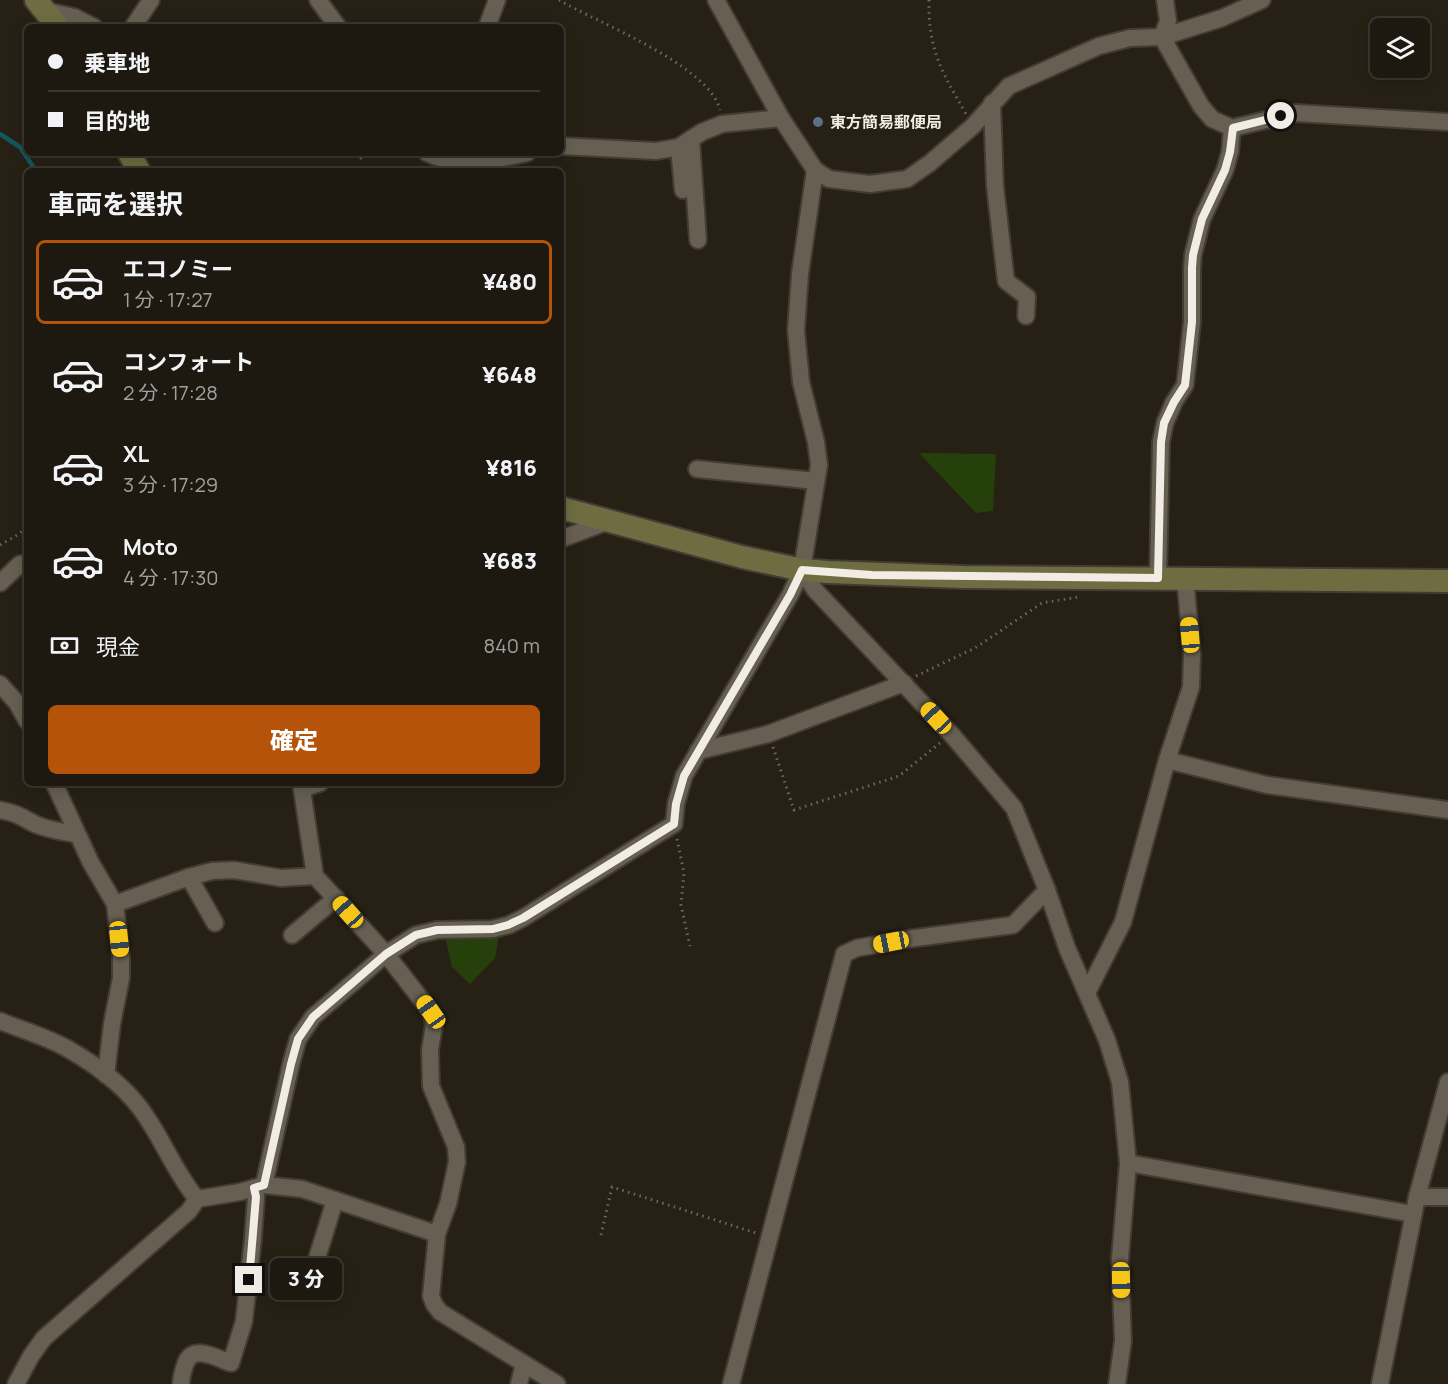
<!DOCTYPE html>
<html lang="ja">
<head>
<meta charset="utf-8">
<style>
  body { margin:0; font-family:Manrope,"Noto Sans JP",sans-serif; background:#252119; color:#f1f3f6; height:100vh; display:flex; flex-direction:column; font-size:22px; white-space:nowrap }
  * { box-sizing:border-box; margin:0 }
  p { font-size:20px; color:#a0a09f }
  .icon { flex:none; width:33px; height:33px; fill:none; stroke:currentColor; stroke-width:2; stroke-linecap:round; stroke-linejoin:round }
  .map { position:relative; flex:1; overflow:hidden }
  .panel { position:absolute; left:24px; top:168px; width:540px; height:618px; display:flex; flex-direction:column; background:#1d1810; border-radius:9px; box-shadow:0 3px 15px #0003,0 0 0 2px #3b3730 }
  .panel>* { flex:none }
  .guide { position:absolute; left:24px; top:24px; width:540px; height:132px; border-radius:9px; box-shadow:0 3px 15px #0003,0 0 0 2px #3b3730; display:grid; align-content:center; height:132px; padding:0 24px; background:#1d1810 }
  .fabs { position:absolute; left:1370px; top:18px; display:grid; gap:12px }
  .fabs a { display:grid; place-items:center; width:60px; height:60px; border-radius:9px; background:#1d1810; box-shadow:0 3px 15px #0003,0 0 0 2px #3b3730; font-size:30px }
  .end { position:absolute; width:27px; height:27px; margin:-14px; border:8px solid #f1ece4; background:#111; box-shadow:0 0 0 3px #111 }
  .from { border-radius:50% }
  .bubble { position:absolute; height:42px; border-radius:9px; background:#1d1810; box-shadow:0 3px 15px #0003,0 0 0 2px #3b3730; font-size:20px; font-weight:800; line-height:42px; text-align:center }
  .car { position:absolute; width:18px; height:36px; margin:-18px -9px; border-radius:8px; box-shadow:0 0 4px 2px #0007; background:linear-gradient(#f5c518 24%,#345 0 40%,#f5c518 0 76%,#345 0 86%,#f5c518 0) }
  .guide b { display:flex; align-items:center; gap:21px; height:57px; font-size:22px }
  .guide b+b { border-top:2px solid #3b3730 }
  .guide i { width:15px; height:15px; background:#f1f3f6 }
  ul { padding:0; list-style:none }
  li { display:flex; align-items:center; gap:18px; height:84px; margin:0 12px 9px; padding:0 12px; border:3px solid transparent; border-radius:9px }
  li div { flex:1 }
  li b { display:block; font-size:22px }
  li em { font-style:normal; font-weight:800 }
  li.active { border-color:#b45309 }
  li>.icon { width:54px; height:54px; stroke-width:1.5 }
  h2 { padding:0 24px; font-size:27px; line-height:72px }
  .pay { display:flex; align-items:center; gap:15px; height:66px; padding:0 24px; font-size:22px }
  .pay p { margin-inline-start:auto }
  .primary-button { display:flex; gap:12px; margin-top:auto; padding:12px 24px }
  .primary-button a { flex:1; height:69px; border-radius:9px; background:#b45309; color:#fff; font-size:24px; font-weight:800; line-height:69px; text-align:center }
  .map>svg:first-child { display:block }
</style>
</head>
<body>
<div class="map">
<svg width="1448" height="1384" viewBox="0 0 1448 1384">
  <rect width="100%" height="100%" fill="#272015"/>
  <g fill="#25400a">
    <path d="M919,453L996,454L993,511L976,513Z"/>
    <path d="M499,935L495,958L470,984L452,967L446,940Z"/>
  </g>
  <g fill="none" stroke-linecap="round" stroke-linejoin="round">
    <path stroke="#145760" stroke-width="4.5" d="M0,134L20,147L36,171"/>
    <defs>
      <g id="street">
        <path d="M318,0L338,27"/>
        <path d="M716,0L781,118L815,170L829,179L870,184L907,179L930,163L973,126L1009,86L1099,46L1130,38L1162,37L1222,18L1262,0"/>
        <path d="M1165,0L1168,21L1162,37L1201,106L1212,119L1232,128L1296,113L1448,122"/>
        <path d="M47,11L74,17L94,27"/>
        <path d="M133,27L151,0"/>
        <path d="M487,27L497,0"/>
        <path d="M992,103L995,186L1006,281L1027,297L1026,316"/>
        <path d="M691,139L698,240"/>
        <path d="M561,146L656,151L679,147L702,132L722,124L781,118"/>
        <path d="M679,147L683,190"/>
        <path d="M427,153C458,168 495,160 527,153"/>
        <path d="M697,469L816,481"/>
        <path d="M561,539L609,521"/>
        <path d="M802,570L815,590L952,735L1014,808L1047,890L1067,948L1107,1040L1120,1082L1128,1163L1120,1259L1123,1341L1117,1384"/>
        <path d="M1158,578L1161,442L1165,423L1174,402L1185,385L1192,322V268L1193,255L1202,219L1225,170L1230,152L1232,128"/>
        <path d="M0,583L20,564H27"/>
        <path d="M0,684L17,703L27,721"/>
        <path d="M698,751L768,734L904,683"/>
        <path d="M1167,760L1267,785L1448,810"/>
        <path d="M54,783L91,863L115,904L121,956V978L112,1024L106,1075"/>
        <path d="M301,783L315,876L386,954L431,1012L434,1025L430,1050L431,1086L456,1147L457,1162L448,1204L437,1234L431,1296L434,1304L440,1312L557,1384"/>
        <path d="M302,789L320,783"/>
        <path d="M0,810C17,813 21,817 35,824C48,830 63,832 77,834"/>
        <path d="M189,877L215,923"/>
        <path d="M115,904L189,877L212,871L234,870L281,878L315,876"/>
        <path d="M292,935L336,898"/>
        <path d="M1087,993L1123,922L1167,760L1191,687L1192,653L1185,578"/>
        <path d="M0,1021C22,1030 47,1037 68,1049C98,1066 131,1091 149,1121C166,1147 177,1175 197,1199"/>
        <path d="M1128,1163L1413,1214"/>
        <path d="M264,1185L291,1064L298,1039L313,1017L386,954L416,935L437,930L493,929L509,925L523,918L674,824L676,804L684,776L790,595L802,570L819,465L816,442L801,382L796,330L800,274L815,170"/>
        <path d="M1417,1197H1448"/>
        <path d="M309,1284L335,1200"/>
        <path d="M16,1384L31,1356L44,1338L189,1211L197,1199L240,1192L264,1185L302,1189L437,1234"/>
        <path d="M181,1384C181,1377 183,1371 185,1365C192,1343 216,1358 231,1363L244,1321L253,1238L256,1197L254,1188"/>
        <path d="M519,1384L524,1364"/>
        <path d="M731,1384L844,954L857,948L908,939L1013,925L1047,890"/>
        <path d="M1380,1384L1417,1197L1448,1082"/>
      </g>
      <g id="secondary">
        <path d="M36,0L58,27"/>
        <path d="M129,153L139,171"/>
        <path d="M561,508L742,557L802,570L828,572L963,577L1448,581"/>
      </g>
    </defs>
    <use href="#street" stroke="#423c34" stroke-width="20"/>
    <use href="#secondary" stroke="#423c34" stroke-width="26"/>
    <g stroke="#6f685f" stroke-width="3" stroke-dasharray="1.5 4.5" stroke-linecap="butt">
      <path d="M559,0C598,23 709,65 720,110"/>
      <path d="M929,0C928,50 942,72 966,114"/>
      <path d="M356,153L361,158L366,153"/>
      <path d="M0,545L19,534L27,527"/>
      <path d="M916,676L975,648L1042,603L1078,597"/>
      <path d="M773,747L794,810L899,776L940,743"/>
      <path d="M677,839L684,873L681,905L690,946"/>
      <path d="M601,1235L612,1187L756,1233"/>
    </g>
    <use href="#street" stroke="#675f52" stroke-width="16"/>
    <use href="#secondary" stroke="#6f6c41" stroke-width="22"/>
  </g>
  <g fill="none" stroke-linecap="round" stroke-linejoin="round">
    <path stroke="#f1ece4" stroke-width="8" d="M249,1280L256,1197L254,1188L264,1185L291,1064L298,1039L313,1017L386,954L416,935L437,930L493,929L508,925L523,918L674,824L676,804L684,776L790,595L802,570L872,575L1158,578L1161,442L1164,423L1174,402L1185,385L1192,322V268L1193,255L1202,219L1225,170L1230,152L1233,128L1281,116"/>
  </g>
  <circle fill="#5c6f8a" stroke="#272015" stroke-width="2" cx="818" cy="122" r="6"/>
  <g text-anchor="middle" stroke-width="5" stroke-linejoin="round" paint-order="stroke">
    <g font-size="16" font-weight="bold" fill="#f1ece4" stroke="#272015" text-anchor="start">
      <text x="830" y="128">東方簡易郵便局</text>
    </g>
  </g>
</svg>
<div class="fabs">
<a><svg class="icon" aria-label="layers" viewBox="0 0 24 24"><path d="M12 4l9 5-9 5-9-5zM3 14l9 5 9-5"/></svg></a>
</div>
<i class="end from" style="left:1281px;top:116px"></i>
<i class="end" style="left:249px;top:1280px"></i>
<div class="bubble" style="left:270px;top:1258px;width:72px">3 分</div>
<i class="car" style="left:1190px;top:635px;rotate:355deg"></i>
<i class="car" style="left:936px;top:718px;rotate:317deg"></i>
<i class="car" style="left:348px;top:912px;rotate:318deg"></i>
<i class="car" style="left:119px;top:939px;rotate:174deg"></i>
<i class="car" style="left:891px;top:942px;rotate:259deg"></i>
<i class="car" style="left:431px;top:1012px;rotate:325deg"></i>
<i class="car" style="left:1121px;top:1280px;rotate:179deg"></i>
<div class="guide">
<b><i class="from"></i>乗車地</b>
<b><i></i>目的地</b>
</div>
<section class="panel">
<h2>車両を選択</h2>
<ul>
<li class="active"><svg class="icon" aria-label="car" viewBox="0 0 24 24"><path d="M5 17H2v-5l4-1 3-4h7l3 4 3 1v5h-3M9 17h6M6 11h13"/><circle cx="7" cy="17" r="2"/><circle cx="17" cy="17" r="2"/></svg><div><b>エコノミー</b><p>1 分 · 17:27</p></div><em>¥480</em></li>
<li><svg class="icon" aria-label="car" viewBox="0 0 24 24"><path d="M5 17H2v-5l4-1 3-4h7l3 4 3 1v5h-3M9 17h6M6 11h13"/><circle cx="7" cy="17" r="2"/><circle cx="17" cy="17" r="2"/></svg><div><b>コンフォート</b><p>2 分 · 17:28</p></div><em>¥648</em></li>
<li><svg class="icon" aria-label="car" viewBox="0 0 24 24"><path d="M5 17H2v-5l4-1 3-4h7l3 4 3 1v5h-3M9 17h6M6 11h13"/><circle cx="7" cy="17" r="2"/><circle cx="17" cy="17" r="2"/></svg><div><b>XL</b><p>3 分 · 17:29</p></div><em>¥816</em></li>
<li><svg class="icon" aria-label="car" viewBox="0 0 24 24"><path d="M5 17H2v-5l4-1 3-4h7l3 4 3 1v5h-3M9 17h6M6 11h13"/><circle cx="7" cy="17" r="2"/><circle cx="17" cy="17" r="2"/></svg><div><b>Moto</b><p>4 分 · 17:30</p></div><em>¥683</em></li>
</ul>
<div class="pay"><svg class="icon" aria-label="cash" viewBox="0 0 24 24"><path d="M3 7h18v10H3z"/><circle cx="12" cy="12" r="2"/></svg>現金<p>840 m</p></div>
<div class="primary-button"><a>確定</a></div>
</section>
</div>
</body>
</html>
